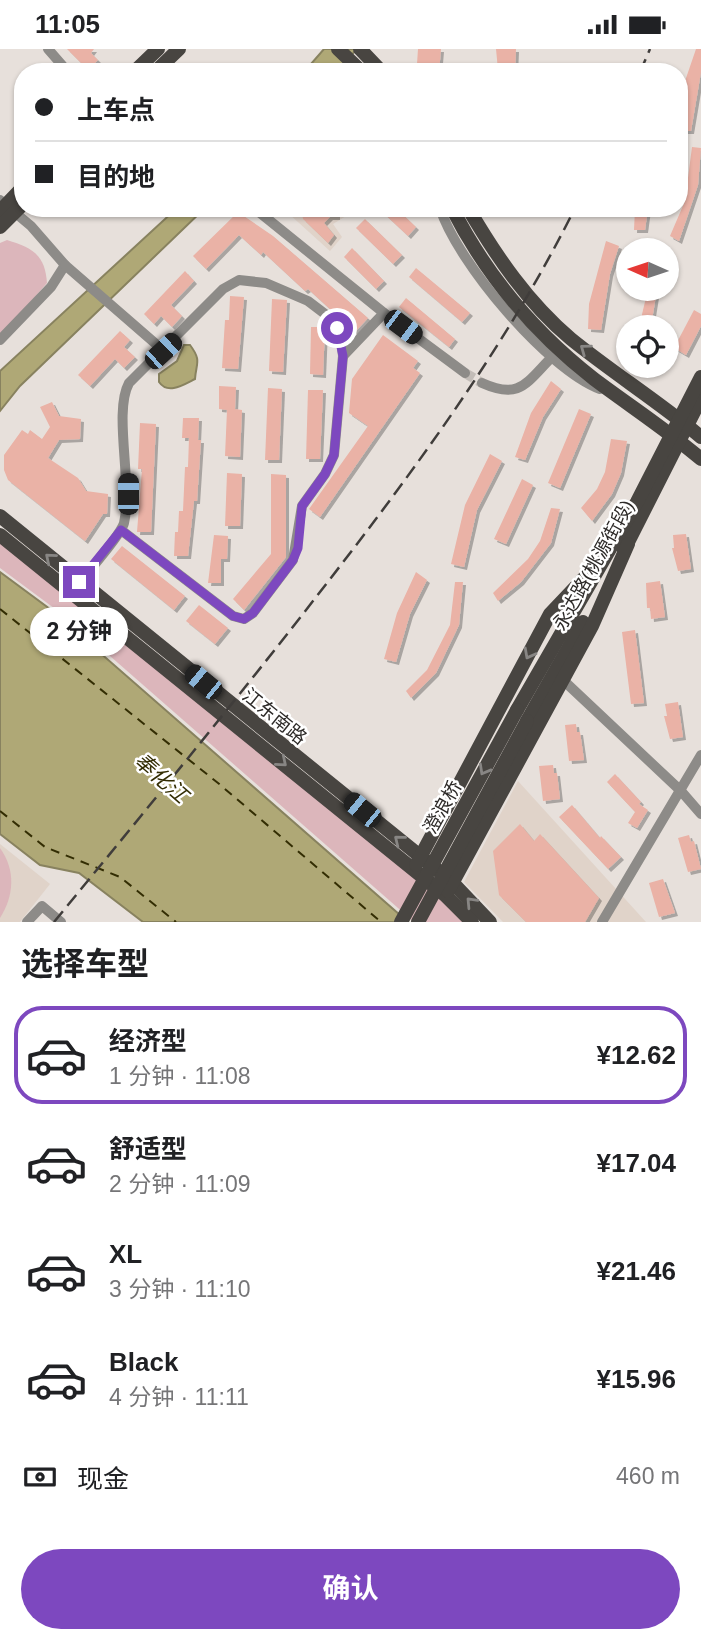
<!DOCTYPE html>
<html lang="zh">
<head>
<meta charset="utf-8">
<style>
  body { margin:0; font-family:Arial,"Noto Sans SC",sans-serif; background:#f6f6f6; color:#202124; height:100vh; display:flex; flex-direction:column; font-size:26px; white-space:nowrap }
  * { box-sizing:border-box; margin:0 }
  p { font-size:23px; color:#757577 }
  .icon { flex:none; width:38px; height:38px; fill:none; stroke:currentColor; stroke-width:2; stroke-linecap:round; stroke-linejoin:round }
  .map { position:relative; height:873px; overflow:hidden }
  .side { display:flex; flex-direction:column; background:#fff; flex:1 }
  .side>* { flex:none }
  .banner { position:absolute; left:14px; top:14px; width:674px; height:154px; border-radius:28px; box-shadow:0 2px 5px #0004; display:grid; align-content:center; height:154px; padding:0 21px; background:#fff }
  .needle { width:46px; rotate:273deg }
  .controls { position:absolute; left:616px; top:189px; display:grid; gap:14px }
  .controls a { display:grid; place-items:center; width:63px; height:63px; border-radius:50%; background:#fff; box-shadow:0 2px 5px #0004; font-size:35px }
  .end { position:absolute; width:32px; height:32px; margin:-16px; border:9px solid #7d48bf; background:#fff; box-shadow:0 0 0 4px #fff }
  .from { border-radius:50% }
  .bubble { position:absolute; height:49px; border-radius:24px; background:#fff; box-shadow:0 2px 5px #0004; font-size:23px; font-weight:700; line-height:49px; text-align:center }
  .car { position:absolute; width:21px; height:42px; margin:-21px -10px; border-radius:9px; box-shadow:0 0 5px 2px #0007; background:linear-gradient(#222 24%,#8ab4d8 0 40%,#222 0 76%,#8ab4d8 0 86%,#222 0) }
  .banner b { display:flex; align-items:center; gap:24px; height:66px; font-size:26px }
  .banner b+b { border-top:2px solid #e0e0e0 }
  .banner i { width:18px; height:18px; background:#202124 }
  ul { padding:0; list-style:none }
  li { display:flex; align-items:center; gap:21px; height:98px; margin:0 14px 10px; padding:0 7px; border:4px solid transparent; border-radius:28px }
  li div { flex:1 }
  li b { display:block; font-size:26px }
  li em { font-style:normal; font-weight:700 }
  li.selected { border-color:#7d48bf }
  li>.icon { width:63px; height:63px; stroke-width:1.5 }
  h2 { padding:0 21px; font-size:32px; line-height:84px }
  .pay { display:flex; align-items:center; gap:18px; height:77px; padding:0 21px; font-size:26px }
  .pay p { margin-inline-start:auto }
  .action { display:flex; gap:14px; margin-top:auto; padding:14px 21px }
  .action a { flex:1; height:80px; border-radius:42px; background:#7d48bf; color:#fff; font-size:28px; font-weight:700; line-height:80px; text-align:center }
  .status { display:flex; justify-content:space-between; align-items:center; height:49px; padding:0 35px; background:#fff; direction:ltr }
  .status svg { height:19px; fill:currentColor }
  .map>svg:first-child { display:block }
</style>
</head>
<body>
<div class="status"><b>11:05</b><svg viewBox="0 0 49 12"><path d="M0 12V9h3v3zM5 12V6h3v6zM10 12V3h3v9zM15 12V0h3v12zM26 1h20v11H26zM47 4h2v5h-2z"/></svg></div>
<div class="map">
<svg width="701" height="873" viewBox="0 0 701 873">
  <defs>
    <filter id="shadow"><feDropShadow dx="3" dy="3" stdDeviation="0" flood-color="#0004"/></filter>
  </defs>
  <rect width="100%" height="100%" fill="#e7e0db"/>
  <g fill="#e0d3c9">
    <path d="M293,159H359L333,175L342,188L330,202L288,164Z"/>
    <path d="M518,732L646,873H503L464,833Z"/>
    <path d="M0,795L50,835L20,873H0Z"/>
  </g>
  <g fill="#dcb6bb">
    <path d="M7,191C33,199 45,206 47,234L0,288V194Z"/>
    <path d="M0,493L442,850L463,873H414L62,565L0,519Z"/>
    <path d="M0,799C16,821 14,847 0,869Z"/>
  </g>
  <g fill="#afa876" stroke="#88825f" stroke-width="2">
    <path d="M324,0H357L336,23H304Z"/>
    <path d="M177,159H205L20,337L0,362V322Z"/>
    <path d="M184,296H190C202,312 196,314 195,330C183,336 168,346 159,333V325L177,312Z"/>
    <path d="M0,523L58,566L50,577L80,604L90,595L408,873H143L79,824L40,816L0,785Z"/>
  </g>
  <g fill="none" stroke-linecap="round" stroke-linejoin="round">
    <g stroke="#332d03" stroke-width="2" stroke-dasharray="9 7" stroke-linecap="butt">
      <path d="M0,560L218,734L381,873"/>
      <path d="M0,762L45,798L120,828L176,873"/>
    </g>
  </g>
  <g fill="#eab2a6" filter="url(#shadow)">
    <path d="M67,0H94L91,4L98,11L88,21Z"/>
    <path d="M418,0H441L439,23H423L424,16L417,15Z"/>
    <path d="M496,0H516L515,22L498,21Z"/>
    <path d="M696,0H701V23L691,82H679L684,35Z"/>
    <path d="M692,98L701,99L698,136L679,192L670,187L685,152Z"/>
    <path d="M301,159H337V168H330L324,174L334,186L328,194L303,170Z"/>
    <path d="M378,159H396L416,178L408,187Z"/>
    <path d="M635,159H648L645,181H634Z"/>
    <path d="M238,163L273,187L368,269L355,283L308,240L305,242L263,203L261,206L239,186L206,220L193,207Z"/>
    <path d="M365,170L402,206L393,215L356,179Z"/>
    <path d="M606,192L619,197L610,225L601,281L588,280L589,255Z"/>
    <path d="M352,199L384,232L376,240L344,208Z"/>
    <path d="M416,219L470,264L462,273L409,228Z"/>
    <path d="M185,222L194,232L171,256L182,267L172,278L161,267L154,275L144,265Z"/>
    <path d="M648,240H657L652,271L649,278H639Z"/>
    <path d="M230,247L244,248L238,320L222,319L225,271H229Z"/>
    <path d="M406,249L455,290L449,298L399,258Z"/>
    <path d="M272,250L287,251L283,323L269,322Z"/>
    <path d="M694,261L701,265V277L686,306L674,299Z"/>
    <path d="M311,278H325L323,326L310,325Z"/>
    <path d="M120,282L130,291L124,298L135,308L124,319L115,310L90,337L78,326Z"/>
    <path d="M383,286L418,312L413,319L420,324L320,468L309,460L368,377L349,364L352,330Z"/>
    <path d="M551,332L561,340L543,368L525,411L515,408L531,364Z"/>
    <path d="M219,337L236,338L235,360L242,361L240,408L225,407L227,361L219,360Z"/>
    <path d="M268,339L282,340L279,411H265Z"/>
    <path d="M308,341H323L320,410H306Z"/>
    <path d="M52,353L59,367L81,370L80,390L59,391L48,409L78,429L86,442L108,445L107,465H103L85,492L8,431L4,421V406L22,381L28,385L30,381L42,390L50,378L40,358Z"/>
    <path d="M579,360L591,365L560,439L548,434Z"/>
    <path d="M183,369H199L198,391H201L197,452H194L188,507H174L175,483H178L179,462H183L185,418H188L189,389H182Z"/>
    <path d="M140,374L156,375L151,483H137L142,420H138Z"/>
    <path d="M611,390L627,392L621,424L612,445L592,472L581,459L597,440L605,423Z"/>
    <path d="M490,405L502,412L477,461L464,518L451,515L465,456Z"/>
    <path d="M227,424L242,425L240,477H225Z"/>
    <path d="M271,425L286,426V508L244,561L233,550L271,505Z"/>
    <path d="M522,430L533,436L506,495L494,490Z"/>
    <path d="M551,459L560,460L551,494L521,533L498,552L493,544L528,510L540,492Z"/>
    <path d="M686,485L691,520L678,522L672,499H674L673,486Z"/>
    <path d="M214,486L228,487L227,510H221V534H208Z"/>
    <path d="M122,497L185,547L174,561L111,510Z"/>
    <path d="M416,523L427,531L410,565L396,613L384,610L397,564Z"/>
    <path d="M660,532L665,568L651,570L650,559H647L646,534Z"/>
    <path d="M455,533H463L459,576L436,624L411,649L406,642L427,621L450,576Z"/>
    <path d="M199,556L228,579L215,595L186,572Z"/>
    <path d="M635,581L644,654L631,655L622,583Z"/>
    <path d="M678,653L683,688L670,690L664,667H667L665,655Z"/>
    <path d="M576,675L577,683H580L584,711L569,712L565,676Z"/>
    <path d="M553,716L554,724H557L560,750L543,752L539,717Z"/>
    <path d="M615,725L641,753L639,755L648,761L637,779L628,774L635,763L607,733Z"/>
    <path d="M572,756L600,789L601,787L621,808L608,820L559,768Z"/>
    <path d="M520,775L534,792L540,785L599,849L585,873H526L499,846L493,802Z"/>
    <path d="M689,786L691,793L694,792L701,820L688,823L678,789Z"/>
    <path d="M663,830L675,864L659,868L649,834Z"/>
  </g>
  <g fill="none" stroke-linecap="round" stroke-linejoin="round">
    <path stroke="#c2bcb7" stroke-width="10" stroke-dasharray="10 5" stroke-linecap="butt" d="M465,324L482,334"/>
    <g stroke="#8d8b88" stroke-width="10">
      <path d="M48,0L68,23"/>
      <path d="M0,151L31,177L65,216L51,238L0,291"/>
      <path d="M254,159L384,264L465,324"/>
      <path d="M440,159C457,213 547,320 600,340"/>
      <path d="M65,216L164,302"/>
      <path d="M343,307L384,264"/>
      <path d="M482,334C520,351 526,334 552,308"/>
      <path d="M72,543C82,530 121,486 124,474C133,435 113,363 129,334L223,240L239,231L266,234L308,252L329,268L341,290L343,307L334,406L325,425L302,457L293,511L253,564L244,570L233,567L121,481"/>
      <path d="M563,631L681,742L701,765"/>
      <path d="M27,873L42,857L61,873"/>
      <path d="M602,873L701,706"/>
    </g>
    <g stroke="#484541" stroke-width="14">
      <path d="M338,0L362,23"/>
      <path d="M360,0L382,23"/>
      <path d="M134,23L158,0"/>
      <path d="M155,23L179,0"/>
      <path d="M452,159C486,226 535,284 594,330C630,357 667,381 701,410"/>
      <path d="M468,159C496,207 528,254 571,290C613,324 659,353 701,388"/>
      <path d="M0,162L23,138"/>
      <path d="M0,178L23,155"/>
      <path d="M0,467L452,833L490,873"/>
      <path d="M0,486L445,846L472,873"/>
      <path d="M624,501L701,349"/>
      <path d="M517,661L637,453L701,328"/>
      <path d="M527,672L583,573"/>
      <path d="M416,816L550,565L586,527"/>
      <path d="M448,842L592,577L628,495"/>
    </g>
    <g stroke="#403d3b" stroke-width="2.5" stroke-dasharray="14 7" stroke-linecap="butt">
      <path d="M640,23L650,0"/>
      <path d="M54,873C146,761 238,649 327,534C419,415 508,294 575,159"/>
    </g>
    <g stroke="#484541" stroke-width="14">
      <path d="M401,873L517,661"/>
      <path d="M418,873L527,672"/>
    </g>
  </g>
  <defs><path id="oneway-chevron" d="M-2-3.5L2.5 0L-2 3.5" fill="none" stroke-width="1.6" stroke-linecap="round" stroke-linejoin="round" transform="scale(1.75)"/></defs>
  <g stroke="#888684">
    <use href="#oneway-chevron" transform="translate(585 300) rotate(-144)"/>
    <use href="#oneway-chevron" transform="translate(50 509) rotate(-140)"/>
    <use href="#oneway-chevron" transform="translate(529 605) rotate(118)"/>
    <use href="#oneway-chevron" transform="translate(282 713) rotate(40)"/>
    <use href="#oneway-chevron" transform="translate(484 721) rotate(119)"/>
    <use href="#oneway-chevron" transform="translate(399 791) rotate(-141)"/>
    <use href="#oneway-chevron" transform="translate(471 853) rotate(-133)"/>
  </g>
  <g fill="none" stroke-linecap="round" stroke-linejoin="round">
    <path stroke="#7d48bf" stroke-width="9" d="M79,533L121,481L233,567L244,570L253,564L293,511L298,499L302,457L325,425L334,406L343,307L337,279"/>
  </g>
  <g text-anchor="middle" stroke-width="5" stroke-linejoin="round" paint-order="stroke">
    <g font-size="19" fill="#2d2a28" stroke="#fff">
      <text transform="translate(593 516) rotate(-61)" y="7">永达路(桃源街段)</text>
      <text transform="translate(275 667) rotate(39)" y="7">江东南路</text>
      <text transform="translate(442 758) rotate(-61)" y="7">澄浪桥</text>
    </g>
    <g font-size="21" font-style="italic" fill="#332d03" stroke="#fff">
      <text transform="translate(161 729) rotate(41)" y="7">奉化江</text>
    </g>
  </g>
</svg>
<div class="controls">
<a><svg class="needle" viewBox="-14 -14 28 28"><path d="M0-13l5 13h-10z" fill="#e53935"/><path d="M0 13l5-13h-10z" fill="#757577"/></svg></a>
<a><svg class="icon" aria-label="locate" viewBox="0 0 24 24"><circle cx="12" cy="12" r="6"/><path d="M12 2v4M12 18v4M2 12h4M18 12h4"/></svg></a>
</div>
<i class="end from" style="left:337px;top:279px"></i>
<i class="end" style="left:79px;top:533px"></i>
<div class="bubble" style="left:30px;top:558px;width:98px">2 分钟</div>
<i class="car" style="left:403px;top:278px;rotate:127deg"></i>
<i class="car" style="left:163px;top:302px;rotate:47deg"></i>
<i class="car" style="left:128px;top:445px;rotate:0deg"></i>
<i class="car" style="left:203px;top:633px;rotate:309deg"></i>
<i class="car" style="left:362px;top:761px;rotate:309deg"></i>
<div class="banner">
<b><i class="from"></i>上车点</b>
<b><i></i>目的地</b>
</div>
</div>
<section class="side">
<h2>选择车型</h2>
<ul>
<li class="selected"><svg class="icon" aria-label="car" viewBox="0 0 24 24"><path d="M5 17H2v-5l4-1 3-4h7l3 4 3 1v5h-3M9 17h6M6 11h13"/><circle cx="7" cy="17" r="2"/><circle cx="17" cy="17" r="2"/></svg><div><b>经济型</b><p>1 分钟 · 11:08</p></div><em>¥12.62</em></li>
<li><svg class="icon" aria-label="car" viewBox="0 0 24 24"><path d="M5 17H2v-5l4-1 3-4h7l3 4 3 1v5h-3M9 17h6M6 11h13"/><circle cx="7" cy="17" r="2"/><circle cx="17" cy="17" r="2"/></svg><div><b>舒适型</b><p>2 分钟 · 11:09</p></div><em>¥17.04</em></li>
<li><svg class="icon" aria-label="car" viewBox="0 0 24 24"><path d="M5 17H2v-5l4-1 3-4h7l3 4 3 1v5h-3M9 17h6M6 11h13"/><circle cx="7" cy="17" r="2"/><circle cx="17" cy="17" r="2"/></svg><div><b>XL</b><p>3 分钟 · 11:10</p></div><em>¥21.46</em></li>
<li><svg class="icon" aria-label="car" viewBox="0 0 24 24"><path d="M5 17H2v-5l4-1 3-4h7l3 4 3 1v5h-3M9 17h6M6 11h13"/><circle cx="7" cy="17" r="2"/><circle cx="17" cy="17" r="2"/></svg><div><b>Black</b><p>4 分钟 · 11:11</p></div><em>¥15.96</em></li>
</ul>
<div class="pay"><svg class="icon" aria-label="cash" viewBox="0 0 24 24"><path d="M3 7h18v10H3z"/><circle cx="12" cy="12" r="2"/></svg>现金<p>460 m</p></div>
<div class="action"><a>确认</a></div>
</section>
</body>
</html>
